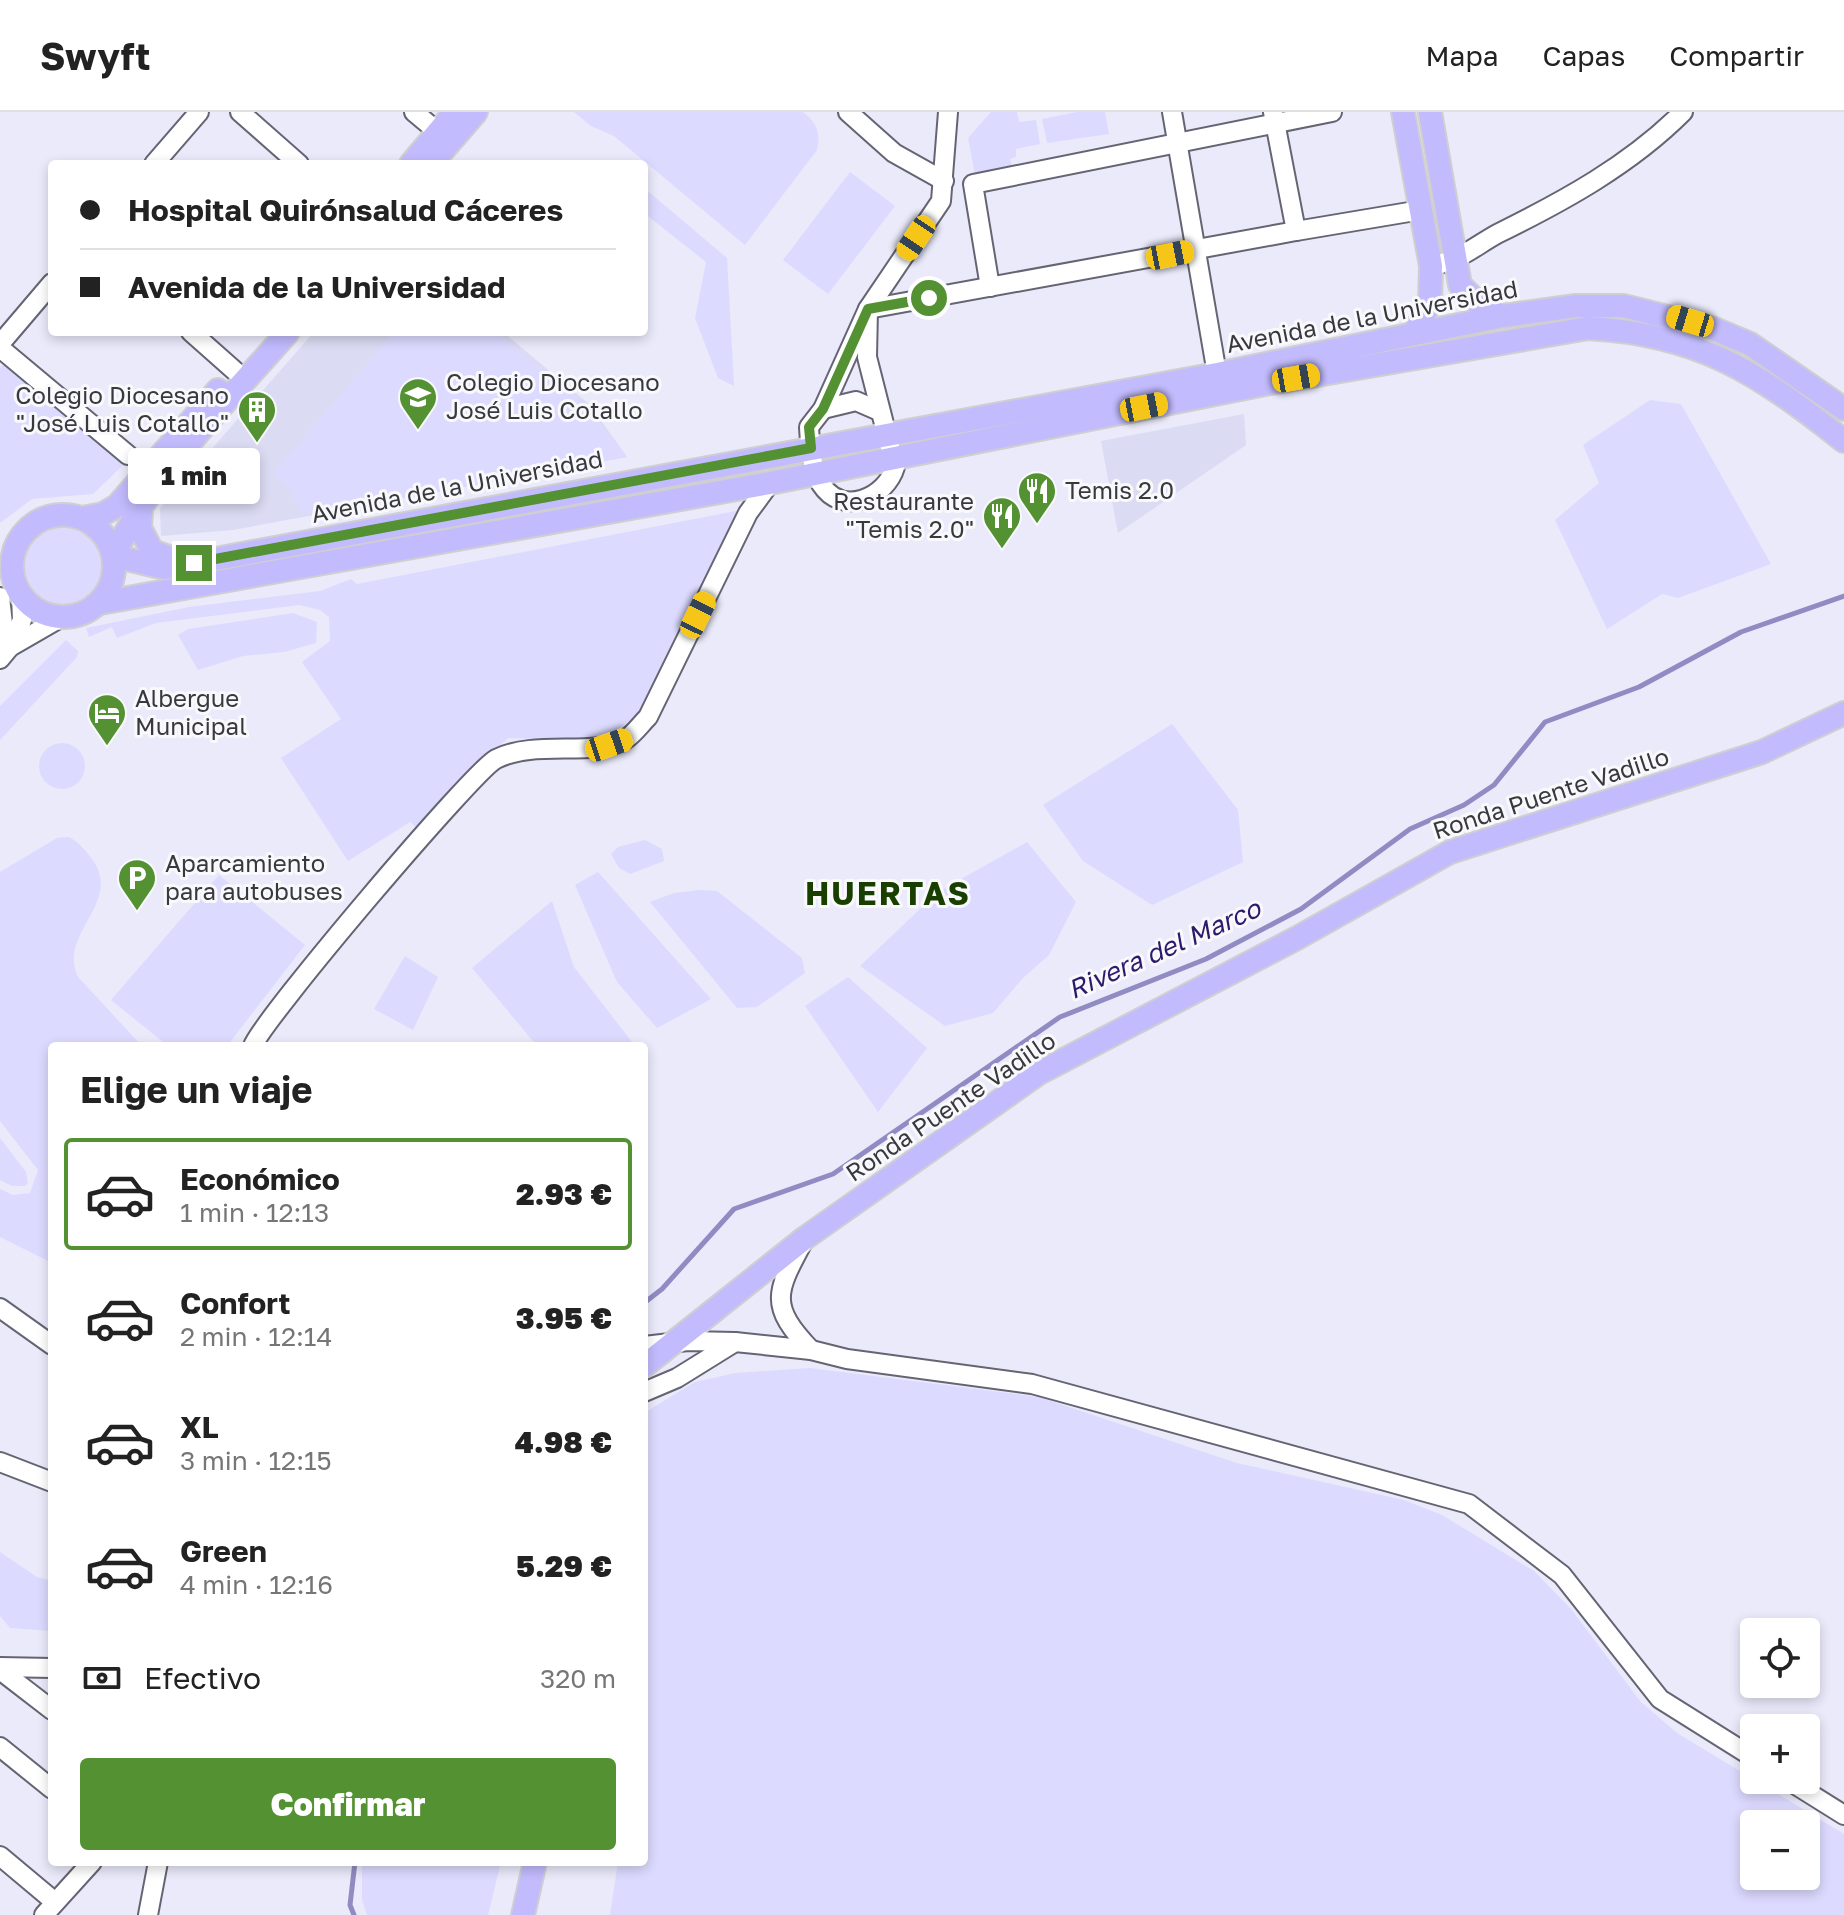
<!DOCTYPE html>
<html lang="es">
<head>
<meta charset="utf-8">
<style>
  body { margin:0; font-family:"Golos Text",sans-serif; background:#f6f6f6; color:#222; height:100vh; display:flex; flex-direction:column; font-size:30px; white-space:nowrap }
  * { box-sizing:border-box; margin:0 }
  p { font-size:26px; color:#767676 }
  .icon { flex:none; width:44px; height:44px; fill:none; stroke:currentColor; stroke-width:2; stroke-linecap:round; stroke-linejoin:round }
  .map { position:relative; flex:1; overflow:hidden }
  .sheet { position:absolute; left:48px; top:930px; width:600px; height:824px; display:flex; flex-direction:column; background:#fff; border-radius:8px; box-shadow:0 4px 12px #0003 }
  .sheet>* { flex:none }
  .banner { position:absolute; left:48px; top:48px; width:600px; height:176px; border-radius:8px; box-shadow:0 4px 12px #0003; display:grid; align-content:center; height:176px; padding:0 32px; background:#fff }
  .buttons { position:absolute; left:1740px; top:1506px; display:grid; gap:16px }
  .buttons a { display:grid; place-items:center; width:80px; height:80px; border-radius:8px; background:#fff; box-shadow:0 4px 12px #0003; font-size:40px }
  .end { position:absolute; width:36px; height:36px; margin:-18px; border:10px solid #539132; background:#fff; box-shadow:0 0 0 4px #fff }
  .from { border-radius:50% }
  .bubble { position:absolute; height:56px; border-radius:8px; background:#fff; box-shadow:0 4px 12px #0003; font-size:26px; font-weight:800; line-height:56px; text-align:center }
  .car { position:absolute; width:24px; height:48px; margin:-24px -12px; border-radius:10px; box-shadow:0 0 6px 2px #0007; background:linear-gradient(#f5c518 24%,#345 0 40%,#f5c518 0 76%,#345 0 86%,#f5c518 0) }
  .banner b { display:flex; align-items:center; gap:28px; height:76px; font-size:30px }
  .banner b+b { border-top:2px solid #e0e0e0 }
  .banner i { width:20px; height:20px; background:#222 }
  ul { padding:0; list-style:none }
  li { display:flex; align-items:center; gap:24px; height:112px; margin:0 16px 12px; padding:0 16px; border:4px solid transparent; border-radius:8px }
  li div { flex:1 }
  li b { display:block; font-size:30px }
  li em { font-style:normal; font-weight:800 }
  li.selected { border-color:#539132 }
  li>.icon { width:72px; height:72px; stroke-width:1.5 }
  h2 { padding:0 32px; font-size:36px; line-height:96px }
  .pay { display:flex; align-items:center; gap:20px; height:88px; padding:0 32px; font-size:30px }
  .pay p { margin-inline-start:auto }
  .cta { display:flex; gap:16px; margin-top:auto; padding:16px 32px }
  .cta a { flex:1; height:92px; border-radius:8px; background:#539132; color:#fff; font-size:32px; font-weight:800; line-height:92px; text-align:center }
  header { display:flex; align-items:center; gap:48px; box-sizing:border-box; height:112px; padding:0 40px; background:#fff; border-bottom:2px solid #e0e0e0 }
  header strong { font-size:38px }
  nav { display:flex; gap:44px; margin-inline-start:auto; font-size:28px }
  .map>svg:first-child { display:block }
</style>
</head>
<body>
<header>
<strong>Swyft</strong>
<nav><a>Mapa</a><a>Capas</a><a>Compartir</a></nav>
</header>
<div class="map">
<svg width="1844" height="1803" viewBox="0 0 1844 1803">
  <rect width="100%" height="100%" fill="#eaeafb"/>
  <g fill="#dbdbf3">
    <path d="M314,220H503L590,293L627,345L233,418L161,424L160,396Z"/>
    <path d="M1244,302L1246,333L1118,421L1101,329Z"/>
  </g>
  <g fill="#dcdbff" fill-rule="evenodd">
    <path d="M574,0H803C817,11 821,21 817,38L745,133L614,24L591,14Z"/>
    <path d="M991,0H1017L1019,10L1036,8L1040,32L1016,37V45L1010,47L1012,54L975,63L968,26Z"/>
    <path d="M1077,0H1105L1109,22L1047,31L1042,7Z"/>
    <path d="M850,60L895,94L828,182L783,148Z"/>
    <path d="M644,76L727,146L734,274L718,266L695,206L706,150L644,101Z"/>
    <path d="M394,220H496L587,295L627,345L324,400L302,401L290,379L273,362Z"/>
    <path d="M5,250L123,353L93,382L32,387L0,411V256Z"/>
    <path d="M1650,288L1681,292L1771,452L1678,486L1662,482L1607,517L1555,408L1599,371L1583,333Z"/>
    <path d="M741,398L650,584C613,642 568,627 508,626L437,692L418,717L410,710L348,749L281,646L341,607L302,550L330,529L329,505L320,498L299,493L156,511L117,526L112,515L89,525L86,516L189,495L320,479L351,467L357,472Z"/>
    <circle cx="63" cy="455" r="39"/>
    <path d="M293,501L317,510L316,531L284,540L243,544L198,558L178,523L188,517Z"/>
    <path d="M66,528L78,539L77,545L0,628V594Z"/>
    <path d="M1172,612L1238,698L1243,750L1152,793L1083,749L1043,693Z"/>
    <circle cx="62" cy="654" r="23"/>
    <path d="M69,725C80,731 85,738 92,747C124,791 57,821 78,865L142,934H52V1151L0,1125V1077L13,1083L30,1081L38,1058L0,1009V760L57,726Z"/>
    <path d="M645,728L662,737L664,749L630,762L619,756L611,742L618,735Z"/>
    <path d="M1027,730L1076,790L1049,843L1023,866L993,901L945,914L860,854L938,780Z"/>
    <path d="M598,760L711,887L657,916L617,870L575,773Z"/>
    <path d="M219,763L305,833L227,934H168L111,888Z"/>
    <path d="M699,778L717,779L802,846L805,861L757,895L737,896L650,790L674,781Z"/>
    <path d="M552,789L574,855L632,930L627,934H537L472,856Z"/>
    <path d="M405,844L438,865L413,918L374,897Z"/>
    <path d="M848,865L927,936L878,1000L805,894Z"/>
    <path d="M0,1026L26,1060L28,1071L25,1074H12L0,1068Z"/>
    <path d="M810,1256L1039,1285L1237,1351L1404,1388L1442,1403L1534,1459L1571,1497L1640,1589L1677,1621L1844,1722V1803H610L618,1750H644V1301L695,1270L735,1261ZM1754,1712H1806V1764H1754Z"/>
    <path d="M0,1440L37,1465L52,1469V1519L10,1516L0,1504Z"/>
    <path d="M362,1750H501L488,1803H367L362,1788Z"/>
  </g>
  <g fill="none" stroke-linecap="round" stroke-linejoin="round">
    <g stroke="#908cc3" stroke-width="5">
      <path d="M644,1191L662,1177L734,1097L833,1062L1060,905L1206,847L1301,797L1410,717L1464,693L1494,673L1545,610L1639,575L1741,520L1844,484"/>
      <path d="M354,1803L350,1793L355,1750"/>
    </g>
    <defs>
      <g id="minor">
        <path d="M240,0L299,52"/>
        <path d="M414,0L438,20"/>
        <path d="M848,0L894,41L944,69"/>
        <path d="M1172,0L1217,262"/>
        <path d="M154,52L199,0"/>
        <path d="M1296,119L1421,98"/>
        <path d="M1431,154C1461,148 1472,136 1497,122C1564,89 1630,53 1683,0"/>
        <path d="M990,175L973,72L1332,0"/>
        <path d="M868,197L867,245L895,355C886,386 842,405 821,372C811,356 810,332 809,315L823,297L868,197L941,89L948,0"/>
        <path d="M868,197L1296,119L1273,0"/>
        <path d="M191,220L235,259"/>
        <path d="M0,232L52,171"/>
        <path d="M0,236L128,343"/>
        <path d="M823,297L856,289L879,299"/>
        <path d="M0,485L4,521L0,542"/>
        <path d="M10,535L22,508L21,484"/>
        <path d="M0,547L10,535L62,505"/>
        <path d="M253,934C262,908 473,659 496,647C536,627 594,646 626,627C634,622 641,612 648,605L748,401L770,371"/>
        <path d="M804,1128C776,1180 768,1193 811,1238"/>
        <path d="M0,1196L52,1233"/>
        <path d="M644,1234L688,1229L735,1230L811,1238L847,1247L1032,1272L1469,1392L1562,1463L1660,1587L1754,1646"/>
        <path d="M644,1280L677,1266L735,1230"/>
        <path d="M0,1350L52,1370"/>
        <path d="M0,1555L52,1556"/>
        <path d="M0,1558L52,1598"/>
        <path d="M0,1635L52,1677"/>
        <path d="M1788,1668L1844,1703"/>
        <path d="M0,1744L55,1790"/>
        <path d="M44,1803L92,1750"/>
        <path d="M148,1803L158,1750"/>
      </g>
      <g id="major">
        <path d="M1403,0L1431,154L1430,191L1414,222"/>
        <path d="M1430,0L1460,173L1485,198L1503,204"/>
        <path d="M411,52L455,0"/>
        <path d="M431,52L476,0"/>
        <path d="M141,398L140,416L152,439L179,449"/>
        <circle cx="63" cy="454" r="51"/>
        <path d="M83,406L103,402L117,394L218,278"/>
        <path d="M114,444L165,456L194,451L1217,262L1503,204L1576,194H1624L1712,216L1750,232L1844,297"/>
        <path d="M114,444C149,365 231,286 288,220"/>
        <path d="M100,491L770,371L1265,272L1588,216C1700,222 1758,261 1844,329"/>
        <path d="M644,1254L805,1126L1039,961L1297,826L1450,740L1762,640L1844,601"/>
        <path d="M523,1803L535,1750"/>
      </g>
    </defs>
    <use href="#minor" stroke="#656473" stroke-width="22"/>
    <use href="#major" stroke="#cfcfd1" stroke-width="26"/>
    <use href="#minor" stroke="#fff" stroke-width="18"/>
    <use href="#major" stroke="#c2bbfd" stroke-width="22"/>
  </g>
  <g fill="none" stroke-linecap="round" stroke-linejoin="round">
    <path stroke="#539132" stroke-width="10" d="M194,451L811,336L809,315L823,297L868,197L929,186"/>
  </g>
  <defs>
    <symbol id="school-pin" viewBox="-11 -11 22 30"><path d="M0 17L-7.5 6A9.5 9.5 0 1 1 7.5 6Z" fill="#539132" stroke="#f9f9fc"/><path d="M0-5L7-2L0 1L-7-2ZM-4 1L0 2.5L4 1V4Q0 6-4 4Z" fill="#fff"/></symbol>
    <symbol id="building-pin" viewBox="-11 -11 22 30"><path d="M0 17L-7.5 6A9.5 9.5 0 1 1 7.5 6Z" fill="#539132" stroke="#f9f9fc"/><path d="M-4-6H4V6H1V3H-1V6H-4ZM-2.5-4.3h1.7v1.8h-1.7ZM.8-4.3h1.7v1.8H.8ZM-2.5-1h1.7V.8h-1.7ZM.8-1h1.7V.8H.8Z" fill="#fff"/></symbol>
    <symbol id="restaurant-pin" viewBox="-11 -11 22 30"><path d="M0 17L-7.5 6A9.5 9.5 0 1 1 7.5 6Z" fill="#539132" stroke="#f9f9fc"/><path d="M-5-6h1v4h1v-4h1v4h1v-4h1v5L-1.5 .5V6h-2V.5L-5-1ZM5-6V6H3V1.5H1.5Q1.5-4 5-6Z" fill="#fff"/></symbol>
    <symbol id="hotel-pin" viewBox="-11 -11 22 30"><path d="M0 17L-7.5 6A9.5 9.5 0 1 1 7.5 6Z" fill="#539132" stroke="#f9f9fc"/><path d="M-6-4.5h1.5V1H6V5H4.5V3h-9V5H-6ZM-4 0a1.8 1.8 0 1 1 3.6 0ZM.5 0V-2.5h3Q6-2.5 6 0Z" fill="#fff"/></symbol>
    <symbol id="parking-pin" viewBox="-11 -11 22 30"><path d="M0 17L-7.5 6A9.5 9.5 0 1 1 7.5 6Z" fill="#539132" stroke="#f9f9fc"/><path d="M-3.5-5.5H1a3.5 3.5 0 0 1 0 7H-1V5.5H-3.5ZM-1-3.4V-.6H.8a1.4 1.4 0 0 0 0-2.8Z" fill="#fff"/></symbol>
  </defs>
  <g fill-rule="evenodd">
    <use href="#school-pin" x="396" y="263" width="44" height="60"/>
    <use href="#building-pin" x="235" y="276" width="44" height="60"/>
    <use href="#restaurant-pin" x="1015" y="357" width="44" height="60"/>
    <use href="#restaurant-pin" x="980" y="382" width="44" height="60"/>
    <use href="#hotel-pin" x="85" y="579" width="44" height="60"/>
    <use href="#parking-pin" x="115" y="744" width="44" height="60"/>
  </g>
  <g text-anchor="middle" stroke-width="6" stroke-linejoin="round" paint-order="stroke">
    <g font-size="24" fill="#38383f" stroke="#f9f9fc">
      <text transform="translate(1372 205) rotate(-11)" y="8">Avenida de la Universidad</text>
      <text transform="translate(457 375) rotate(-11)" y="8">Avenida de la Universidad</text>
      <text transform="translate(1551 682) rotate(-18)" y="8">Ronda Puente Vadillo</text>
      <text transform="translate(951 995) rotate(-34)" y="8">Ronda Puente Vadillo</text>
    </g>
    <g font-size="24" fill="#38383f" stroke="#f9f9fc" text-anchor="start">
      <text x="446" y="279">Colegio Diocesano<tspan x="446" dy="28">José Luis Cotallo</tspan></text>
      <text x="229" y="292" text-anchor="end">Colegio Diocesano<tspan x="229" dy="28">"José Luis Cotallo"</tspan></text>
      <text x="1065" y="387">Temis 2.0</text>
      <text x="974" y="398" text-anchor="end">Restaurante<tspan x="974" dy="28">"Temis 2.0"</tspan></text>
      <text x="135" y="595">Albergue<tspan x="135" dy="28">Municipal</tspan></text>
      <text x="165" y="760">Aparcamiento<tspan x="165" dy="28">para autobuses</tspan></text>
    </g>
    <g font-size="26" font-style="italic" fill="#2e1a6d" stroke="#f9f9fc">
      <text transform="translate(1164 837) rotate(-24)" y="9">Rivera del Marco</text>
    </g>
    <g font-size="32" font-weight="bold" letter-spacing="2" fill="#193f00" stroke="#f9f9fc">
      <text x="888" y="793">HUERTAS</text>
    </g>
  </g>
</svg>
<div class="buttons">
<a><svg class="icon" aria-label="locate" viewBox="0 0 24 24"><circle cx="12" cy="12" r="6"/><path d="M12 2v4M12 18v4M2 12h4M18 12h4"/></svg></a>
<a>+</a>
<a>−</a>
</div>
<i class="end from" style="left:929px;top:186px"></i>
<i class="end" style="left:194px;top:451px"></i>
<div class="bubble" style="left:128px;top:336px;width:132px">1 min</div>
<i class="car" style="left:916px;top:126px;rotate:214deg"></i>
<i class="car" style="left:1170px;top:143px;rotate:79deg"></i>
<i class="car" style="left:1690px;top:209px;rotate:287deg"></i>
<i class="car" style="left:1296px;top:266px;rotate:80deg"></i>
<i class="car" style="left:1144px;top:295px;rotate:79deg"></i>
<i class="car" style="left:698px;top:503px;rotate:26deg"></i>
<i class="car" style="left:609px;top:633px;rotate:71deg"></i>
<div class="banner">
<b><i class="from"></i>Hospital Quirónsalud Cáceres</b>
<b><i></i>Avenida de la Universidad</b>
</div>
<section class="sheet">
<h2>Elige un viaje</h2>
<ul>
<li class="selected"><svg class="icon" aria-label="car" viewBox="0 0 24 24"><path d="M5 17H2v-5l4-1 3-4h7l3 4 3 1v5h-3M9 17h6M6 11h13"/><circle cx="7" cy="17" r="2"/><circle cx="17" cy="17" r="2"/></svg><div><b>Económico</b><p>1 min · 12:13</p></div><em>2.93 €</em></li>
<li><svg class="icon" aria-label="car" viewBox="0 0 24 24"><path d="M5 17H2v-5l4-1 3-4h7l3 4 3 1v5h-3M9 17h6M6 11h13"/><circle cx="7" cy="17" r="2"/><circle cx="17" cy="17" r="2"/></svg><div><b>Confort</b><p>2 min · 12:14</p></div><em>3.95 €</em></li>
<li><svg class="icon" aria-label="car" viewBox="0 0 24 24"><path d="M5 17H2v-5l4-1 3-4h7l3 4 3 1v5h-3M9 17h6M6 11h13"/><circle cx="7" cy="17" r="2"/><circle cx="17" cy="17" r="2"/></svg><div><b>XL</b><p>3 min · 12:15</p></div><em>4.98 €</em></li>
<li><svg class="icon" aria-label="car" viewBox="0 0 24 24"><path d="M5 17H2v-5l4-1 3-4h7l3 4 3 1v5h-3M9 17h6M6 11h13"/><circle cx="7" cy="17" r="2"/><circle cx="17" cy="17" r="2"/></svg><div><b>Green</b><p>4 min · 12:16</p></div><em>5.29 €</em></li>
</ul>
<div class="pay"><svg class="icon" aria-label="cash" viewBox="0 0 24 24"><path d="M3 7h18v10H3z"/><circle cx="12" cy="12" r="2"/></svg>Efectivo<p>320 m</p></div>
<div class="cta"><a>Confirmar</a></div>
</section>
</div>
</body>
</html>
